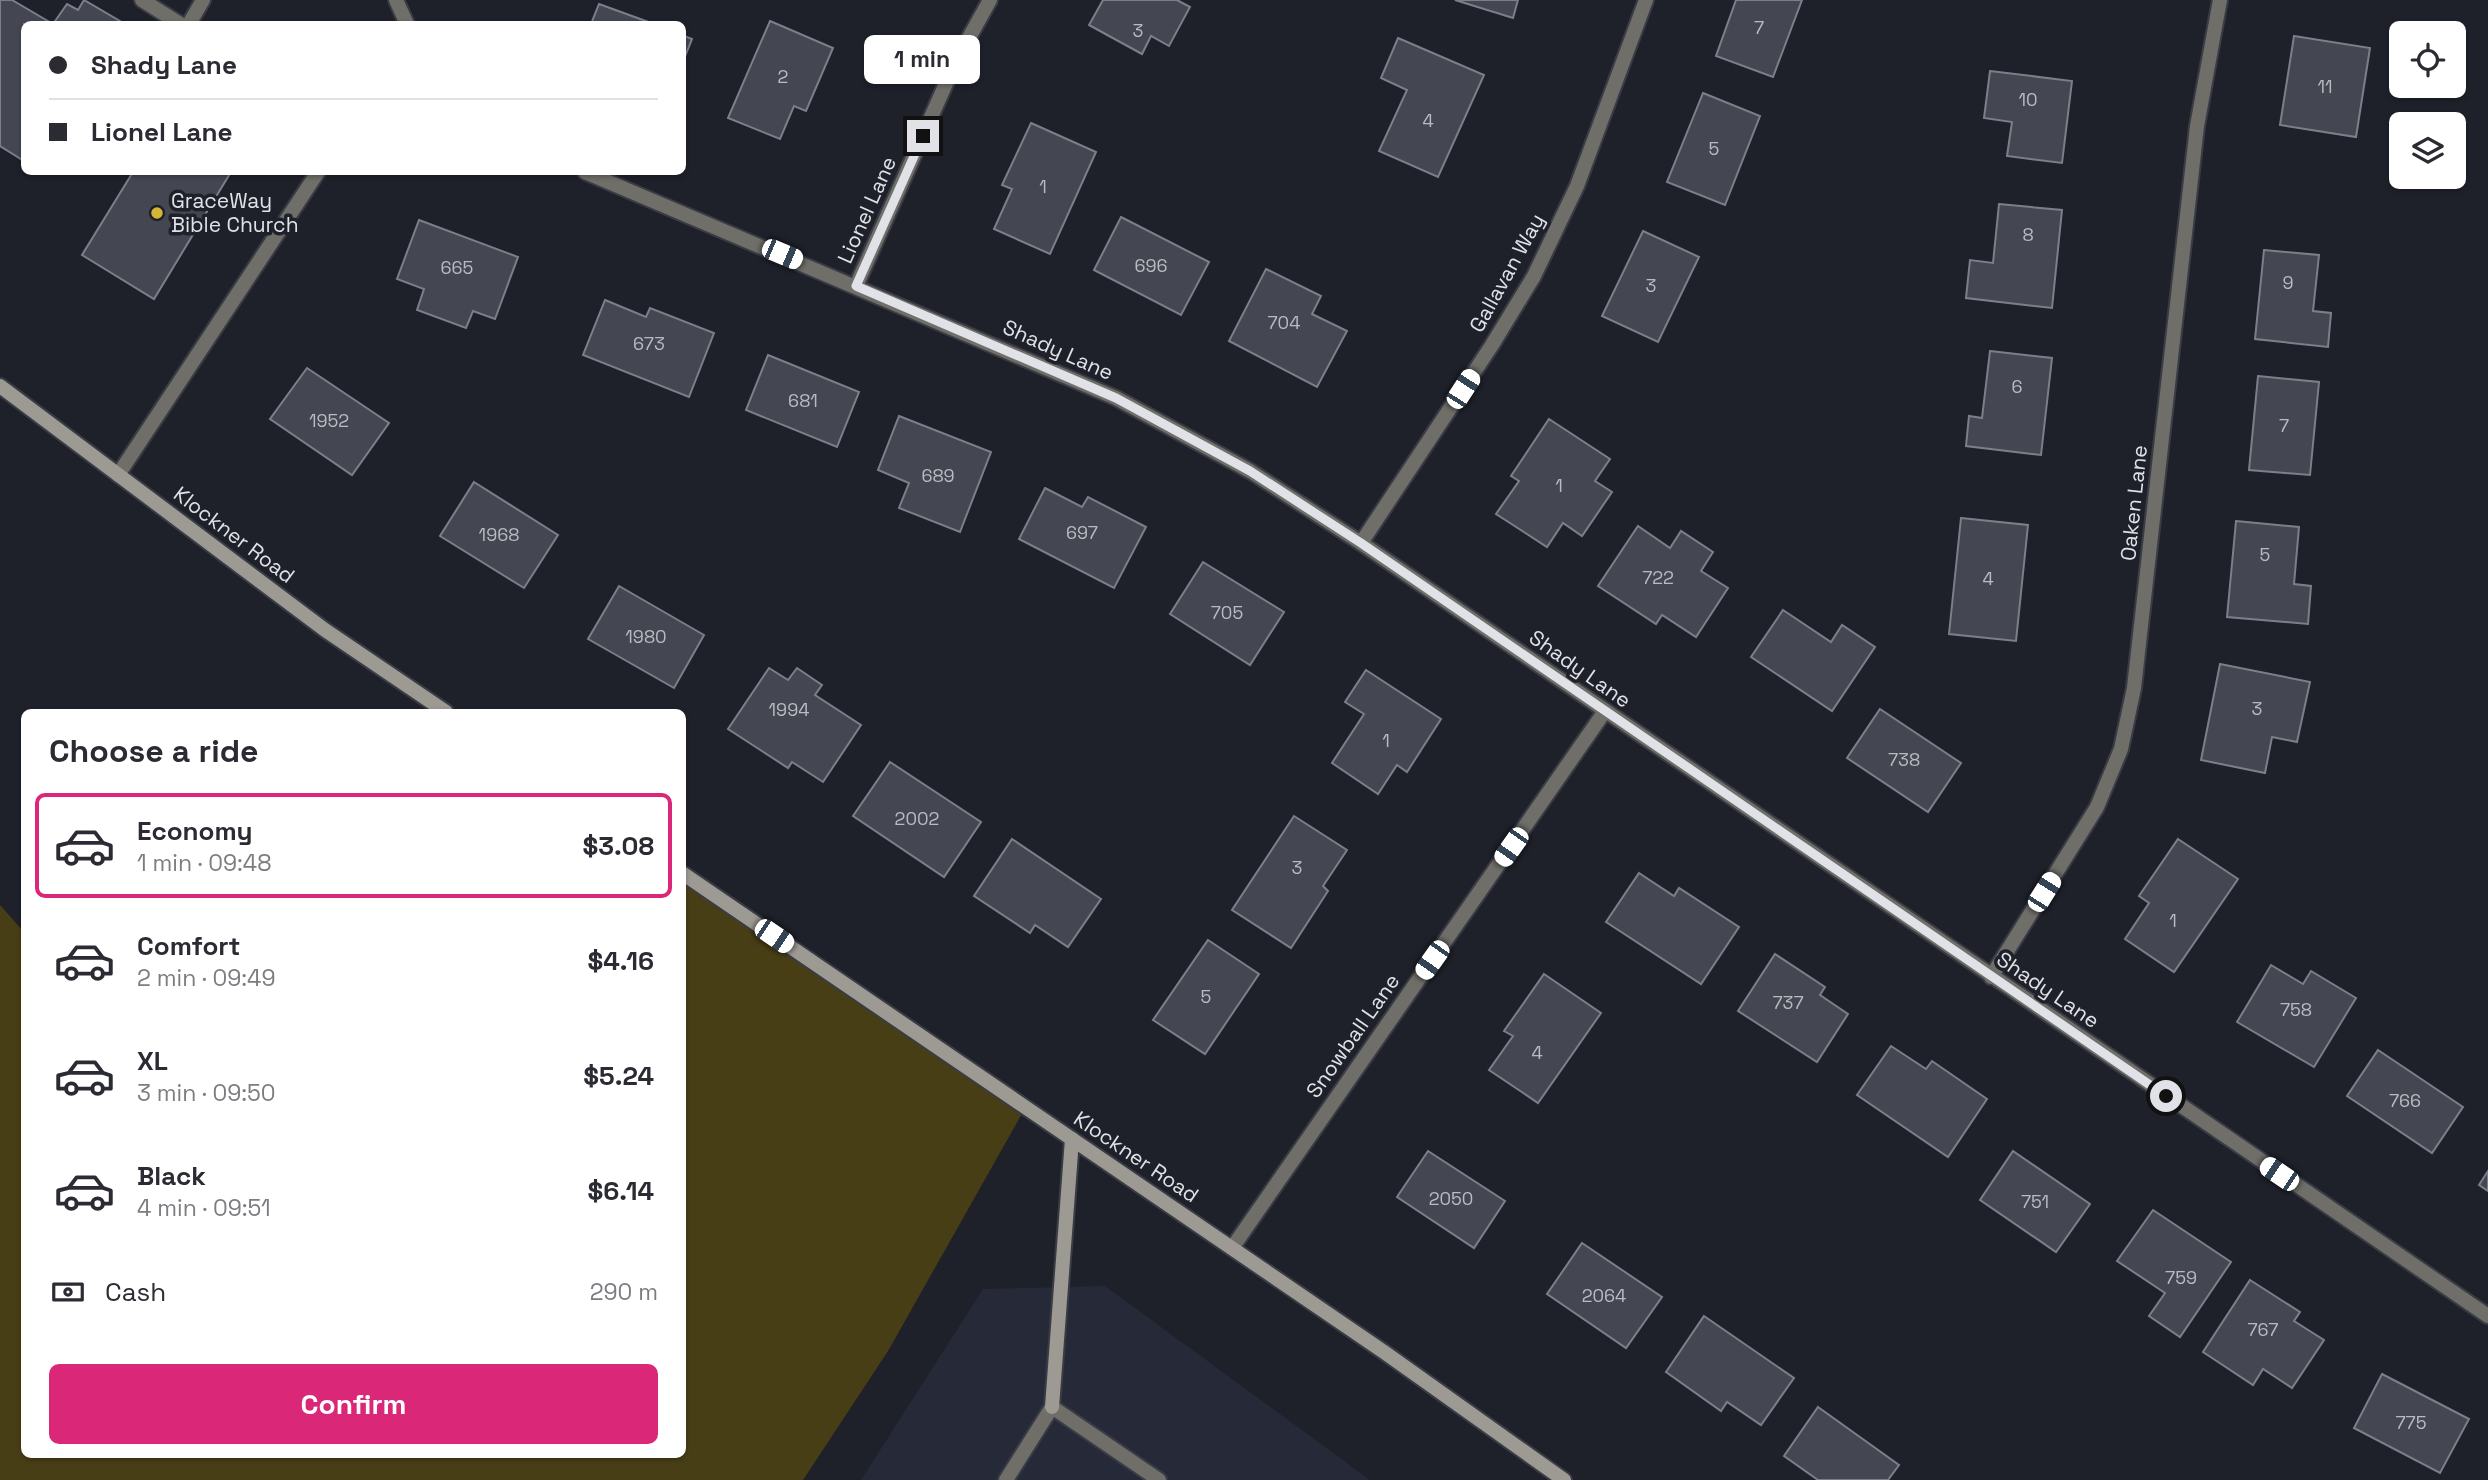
<!DOCTYPE html>
<html lang="en">
<head>
<meta charset="utf-8">
<style>
  body { margin:0; font-family:"Space Grotesk",sans-serif; background:#f7f7f7; color:#2b2b33; height:100vh; display:flex; flex-direction:column; font-size:26px; white-space:nowrap }
  * { box-sizing:border-box; margin:0 }
  p { font-size:23px; color:#7c7c81 }
  .icon { flex:none; width:38px; height:38px; fill:none; stroke:currentColor; stroke-width:2; stroke-linecap:round; stroke-linejoin:round }
  .map { position:relative; flex:1; overflow:hidden }
  .details { position:absolute; left:21px; top:709px; width:665px; height:749px; display:flex; flex-direction:column; background:#fff; border-radius:10px; box-shadow:0 2px 5px #0004 }
  .details>* { flex:none }
  .hud { position:absolute; left:21px; top:21px; width:665px; height:154px; border-radius:10px; box-shadow:0 2px 5px #0004; display:grid; align-content:center; height:154px; padding:0 28px; background:#fff }
  .fabs { position:absolute; left:2389px; top:21px; display:grid; gap:14px }
  .fabs a { display:grid; place-items:center; width:77px; height:77px; border-radius:10px; background:#fff; box-shadow:0 2px 5px #0004; font-size:35px }
  .end { position:absolute; width:32px; height:32px; margin:-16px; border:9px solid #e0e2e8; background:#111; box-shadow:0 0 0 4px #111 }
  .from { border-radius:50% }
  .bubble { position:absolute; height:49px; border-radius:10px; background:#fff; box-shadow:0 2px 5px #0004; font-size:23px; font-weight:700; line-height:49px; text-align:center }
  .car { position:absolute; width:21px; height:42px; margin:-21px -10px; border-radius:9px; box-shadow:0 0 5px 2px #0007; background:linear-gradient(#fff 24%,#345 0 40%,#fff 0 76%,#345 0 86%,#fff 0) }
  .hud b { display:flex; align-items:center; gap:24px; height:66px; font-size:26px }
  .hud b+b { border-top:2px solid #e1e1e2 }
  .hud i { width:18px; height:18px; background:#2b2b33 }
  ul { padding:0; list-style:none }
  li { display:flex; align-items:center; gap:21px; height:105px; margin:0 14px 10px; padding:0 14px; border:4px solid transparent; border-radius:10px }
  li div { flex:1 }
  li b { display:block; font-size:26px }
  li em { font-style:normal; font-weight:700 }
  li.current { border-color:#db2777 }
  li>.icon { width:63px; height:63px; stroke-width:1.5 }
  h2 { padding:0 28px; font-size:32px; line-height:84px }
  .pay { display:flex; align-items:center; gap:18px; height:77px; padding:0 28px; font-size:26px }
  .pay p { margin-inline-start:auto }
  .primary-button { display:flex; gap:14px; margin-top:auto; padding:14px 28px }
  .primary-button a { flex:1; height:80px; border-radius:10px; background:#db2777; color:#fff; font-size:28px; font-weight:700; line-height:80px; text-align:center }
  .map>svg:first-child { display:block }
</style>
</head>
<body>
<div class="map">
<svg width="2488" height="1480" viewBox="0 0 2488 1480">
  <rect width="100%" height="100%" fill="#1f212a"/>
  <path fill="#262a38" d="M1105,1286L1370,1480H861L983,1289Z"/>
  <path fill="#483e16" d="M686,866L1028,1103L888,1351L803,1480H0V905L24,932V1454H682V869Z"/>
  <g fill="#444751" stroke="#7c7f8a" stroke-width="2">
    <path d="M0,0H12L53,24L67,4L78,10L84,0L125,24H24V161L0,146Z"/>
    <path d="M1103,0H1177L1190,7L1169,46L1151,36L1142,54L1089,25Z"/>
    <path d="M1455,0H1518L1513,18Z"/>
    <path d="M1736,0H1802L1773,77L1716,56Z"/>
    <path d="M599,4L654,24H591Z"/>
    <path d="M770,21L833,48L806,111L794,106L780,139L728,118Z"/>
    <path d="M682,35L692,39L682,64Z"/>
    <path d="M2294,36L2370,48L2356,137L2280,125Z"/>
    <path d="M1398,38L1484,75L1438,177L1379,151L1407,90L1381,78Z"/>
    <path d="M1990,71L2072,81L2062,163L2007,156L2012,122L1984,118Z"/>
    <path d="M1703,93L1760,116L1725,205L1667,182Z"/>
    <path d="M1031,123L1096,152L1050,254L994,229L1012,189L1002,185Z"/>
    <path d="M133,172H231L154,299L82,255Z"/>
    <path d="M1999,204L2062,210L2052,308L1966,298L1970,260L1993,263Z"/>
    <path d="M1121,217L1209,262L1181,315L1094,270Z"/>
    <path d="M419,220L518,257L495,319L473,311L466,328L417,310L424,289L397,279Z"/>
    <path d="M1643,231L1699,257L1658,342L1602,316Z"/>
    <path d="M2264,250L2319,255L2313,311L2331,313L2328,347L2255,339Z"/>
    <path d="M1266,269L1321,296L1312,314L1347,331L1317,387L1229,341Z"/>
    <path d="M605,300L646,317L650,308L714,333L689,397L583,355Z"/>
    <path d="M1990,351L2052,358L2041,455L1966,446L1969,416L1982,418Z"/>
    <path d="M768,355L859,392L837,447L746,410Z"/>
    <path d="M307,368L389,423L352,475L270,419Z"/>
    <path d="M2258,376L2319,382L2310,475L2249,470Z"/>
    <path d="M899,416L991,452L960,532L899,508L909,483L878,470Z"/>
    <path d="M1549,419L1610,459L1595,481L1612,492L1582,536L1563,523L1547,547L1496,514L1519,481L1511,476Z"/>
    <path d="M474,482L558,535L524,588L440,536Z"/>
    <path d="M1045,488L1082,507L1088,497L1146,527L1114,588L1019,539Z"/>
    <path d="M1961,518L2028,525L2016,641L1949,634Z"/>
    <path d="M2236,521L2299,527L2294,584L2311,586L2308,624L2227,617Z"/>
    <path d="M1638,526L1670,548L1681,531L1713,552L1701,571L1728,588L1696,637L1662,615L1656,624L1598,586Z"/>
    <path d="M1203,562L1284,612L1250,665L1170,614Z"/>
    <path d="M619,586L704,635L674,688L588,639Z"/>
    <path d="M1783,610L1831,642L1842,625L1875,647L1832,711L1751,657Z"/>
    <path d="M2220,664L2310,682L2297,742L2272,737L2265,773L2201,760Z"/>
    <path d="M769,668L788,680L797,668L822,685L815,695L861,725L823,782L792,762L788,768L728,729Z"/>
    <path d="M1366,670L1441,719L1407,772L1397,765L1378,794L1332,763L1364,714L1345,702Z"/>
    <path d="M1880,709L1961,763L1928,812L1847,758Z"/>
    <path d="M890,762L981,822L944,877L853,816Z"/>
    <path d="M1294,816L1347,850L1323,886L1328,891L1291,948L1232,910Z"/>
    <path d="M1012,839L1101,899L1068,947L1035,925L1030,933L974,896Z"/>
    <path d="M2178,839L2238,879L2174,972L2125,939L2149,903L2139,896Z"/>
    <path d="M1639,873L1674,896L1679,888L1739,927L1701,984L1606,922Z"/>
    <path d="M1208,940L1259,974L1205,1054L1153,1020Z"/>
    <path d="M1775,954L1825,987L1820,995L1848,1014L1817,1062L1738,1011Z"/>
    <path d="M2271,965L2303,984L2311,971L2356,998L2314,1067L2237,1022Z"/>
    <path d="M1544,974L1601,1013L1538,1103L1489,1070L1513,1036L1504,1031Z"/>
    <path d="M1891,1046L1926,1069L1932,1061L1987,1099L1948,1157L1857,1095Z"/>
    <path d="M2378,1050L2463,1107L2432,1153L2347,1096Z"/>
    <path d="M1428,1151L1505,1201L1474,1248L1397,1197Z"/>
    <path d="M2013,1151L2090,1204L2056,1252L1980,1200Z"/>
    <path d="M2488,1171V1191L2479,1185Z"/>
    <path d="M2153,1210L2231,1262L2180,1337L2149,1316L2165,1293L2117,1261Z"/>
    <path d="M1582,1243L1662,1297L1626,1348L1547,1294Z"/>
    <path d="M2250,1280L2300,1312L2294,1321L2324,1340L2292,1388L2263,1369L2253,1385L2203,1352Z"/>
    <path d="M1704,1316L1794,1378L1761,1425L1727,1402L1721,1411L1666,1372Z"/>
    <path d="M2382,1374L2469,1419L2440,1473L2354,1428Z"/>
    <path d="M1818,1407L1899,1465L1888,1480H1818L1784,1456Z"/>
  </g>
  <g fill="none" stroke-linecap="round" stroke-linejoin="round">
    <defs>
      <g id="service">
        <path d="M142,0L180,24"/>
        <path d="M189,24L203,0"/>
        <path d="M118,475L318,172"/>
        <path d="M1006,1480L1052,1407L1159,1480"/>
      </g>
      <g id="minor">
        <path d="M396,0L407,24"/>
        <path d="M585,172L1116,398L1250,471L1361,543L2488,1316"/>
        <path d="M856,286L956,61L990,0"/>
        <path d="M1361,543L1492,345L1534,276L1577,186L1646,0"/>
        <path d="M1991,977L2097,807L2121,749L2134,688L2197,126L2220,0"/>
        <path d="M1232,1248L1605,711"/>
      </g>
      <g id="secondary">
        <path d="M0,386L325,630L446,712"/>
        <path d="M682,873L1384,1352L1564,1480"/>
        <path d="M1052,1407L1072,1139"/>
      </g>
    </defs>
    <use href="#service" stroke="#3a3c45" stroke-width="18"/>
    <use href="#minor" stroke="#3a3c45" stroke-width="18"/>
    <use href="#secondary" stroke="#3a3c45" stroke-width="18"/>
    <use href="#service" stroke="#6f6e69" stroke-width="14"/>
    <use href="#minor" stroke="#6f6e69" stroke-width="14"/>
    <use href="#secondary" stroke="#9c9a92" stroke-width="14"/>
  </g>
  <g fill="none" stroke-linecap="round" stroke-linejoin="round">
    <path stroke="#e0e2e8" stroke-width="9" d="M923,136L856,286L1116,398L1250,471L1361,543L2166,1096"/>
  </g>
  <circle fill="#d3b635" stroke="#1f212a" stroke-width="2.5" cx="157" cy="213" r="7"/>
  <g text-anchor="middle" stroke-width="7" stroke-linejoin="round" paint-order="stroke">
    <g font-size="18" fill="#b9bbc2">
      <text x="1759" y="34">7</text>
      <text x="1138" y="37">3</text>
      <text x="783" y="83">2</text>
      <text x="2325" y="93">11</text>
      <text x="2028" y="106">10</text>
      <text x="1428" y="127">4</text>
      <text x="1714" y="155">5</text>
      <text x="1043" y="193">1</text>
      <text x="2028" y="241">8</text>
      <text x="1151" y="272">696</text>
      <text x="457" y="274">665</text>
      <text x="2288" y="289">9</text>
      <text x="1651" y="292">3</text>
      <text x="1284" y="329">704</text>
      <text x="649" y="350">673</text>
      <text x="2017" y="393">6</text>
      <text x="803" y="407">681</text>
      <text x="329" y="427">1952</text>
      <text x="2284" y="432">7</text>
      <text x="938" y="482">689</text>
      <text x="1559" y="492">1</text>
      <text x="1082" y="539">697</text>
      <text x="499" y="541">1968</text>
      <text x="2265" y="561">5</text>
      <text x="1658" y="584">722</text>
      <text x="1988" y="585">4</text>
      <text x="1227" y="619">705</text>
      <text x="646" y="643">1980</text>
      <text x="2257" y="715">3</text>
      <text x="789" y="716">1994</text>
      <text x="1386" y="747">1</text>
      <text x="1904" y="766">738</text>
      <text x="917" y="825">2002</text>
      <text x="1297" y="874">3</text>
      <text x="2173" y="927">1</text>
      <text x="1206" y="1003">5</text>
      <text x="1788" y="1009">737</text>
      <text x="2296" y="1016">758</text>
      <text x="1537" y="1059">4</text>
      <text x="2405" y="1107">766</text>
      <text x="1451" y="1205">2050</text>
      <text x="2035" y="1208">751</text>
      <text x="2181" y="1284">759</text>
      <text x="1604" y="1302">2064</text>
      <text x="2263" y="1336">767</text>
      <text x="2411" y="1429">775</text>
    </g>
    <g font-size="21" fill="#e0e2e8" stroke="#1f212a" text-anchor="start">
      <text x="171" y="208">GraceWay<tspan x="171" dy="24">Bible Church</tspan></text>
    </g>
    <g font-size="21" fill="#e0e2e8" stroke="#1f212a">
      <text transform="translate(867 210) rotate(-66)" y="7">Lionel Lane</text>
      <text transform="translate(1507 273) rotate(-61)" y="7">Gallavan Way</text>
      <text transform="translate(1058 350) rotate(24)" y="7">Shady Lane</text>
      <text transform="translate(2134 503) rotate(-84)" y="7">Oaken Lane</text>
      <text transform="translate(234 535) rotate(37)" y="7">Klockner Road</text>
      <text transform="translate(1580 669) rotate(35)" y="7">Shady Lane</text>
      <text transform="translate(2048 990) rotate(34)" y="7">Shady Lane</text>
      <text transform="translate(1353 1036) rotate(-55)" y="7">Snowball Lane</text>
      <text transform="translate(1136 1157) rotate(34)" y="7">Klockner Road</text>
    </g>
  </g>
</svg>
<div class="fabs">
<a><svg class="icon" aria-label="locate" viewBox="0 0 24 24"><circle cx="12" cy="12" r="6"/><path d="M12 2v4M12 18v4M2 12h4M18 12h4"/></svg></a>
<a><svg class="icon" aria-label="layers" viewBox="0 0 24 24"><path d="M12 4l9 5-9 5-9-5zM3 14l9 5 9-5"/></svg></a>
</div>
<i class="end from" style="left:2166px;top:1096px"></i>
<i class="end" style="left:923px;top:136px"></i>
<div class="bubble" style="left:864px;top:35px;width:116px">1 min</div>
<i class="car" style="left:782px;top:254px;rotate:113deg"></i>
<i class="car" style="left:1463px;top:389px;rotate:33deg"></i>
<i class="car" style="left:1511px;top:847px;rotate:215deg"></i>
<i class="car" style="left:2044px;top:892px;rotate:32deg"></i>
<i class="car" style="left:774px;top:936px;rotate:124deg"></i>
<i class="car" style="left:1432px;top:960px;rotate:215deg"></i>
<i class="car" style="left:2279px;top:1174px;rotate:304deg"></i>
<div class="hud">
<b><i class="from"></i>Shady Lane</b>
<b><i></i>Lionel Lane</b>
</div>
<section class="details">
<h2>Choose a ride</h2>
<ul>
<li class="current"><svg class="icon" aria-label="car" viewBox="0 0 24 24"><path d="M5 17H2v-5l4-1 3-4h7l3 4 3 1v5h-3M9 17h6M6 11h13"/><circle cx="7" cy="17" r="2"/><circle cx="17" cy="17" r="2"/></svg><div><b>Economy</b><p>1 min · 09:48</p></div><em>$3.08</em></li>
<li><svg class="icon" aria-label="car" viewBox="0 0 24 24"><path d="M5 17H2v-5l4-1 3-4h7l3 4 3 1v5h-3M9 17h6M6 11h13"/><circle cx="7" cy="17" r="2"/><circle cx="17" cy="17" r="2"/></svg><div><b>Comfort</b><p>2 min · 09:49</p></div><em>$4.16</em></li>
<li><svg class="icon" aria-label="car" viewBox="0 0 24 24"><path d="M5 17H2v-5l4-1 3-4h7l3 4 3 1v5h-3M9 17h6M6 11h13"/><circle cx="7" cy="17" r="2"/><circle cx="17" cy="17" r="2"/></svg><div><b>XL</b><p>3 min · 09:50</p></div><em>$5.24</em></li>
<li><svg class="icon" aria-label="car" viewBox="0 0 24 24"><path d="M5 17H2v-5l4-1 3-4h7l3 4 3 1v5h-3M9 17h6M6 11h13"/><circle cx="7" cy="17" r="2"/><circle cx="17" cy="17" r="2"/></svg><div><b>Black</b><p>4 min · 09:51</p></div><em>$6.14</em></li>
</ul>
<div class="pay"><svg class="icon" aria-label="cash" viewBox="0 0 24 24"><path d="M3 7h18v10H3z"/><circle cx="12" cy="12" r="2"/></svg>Cash<p>290 m</p></div>
<div class="primary-button"><a>Confirm</a></div>
</section>
</div>
</body>
</html>
